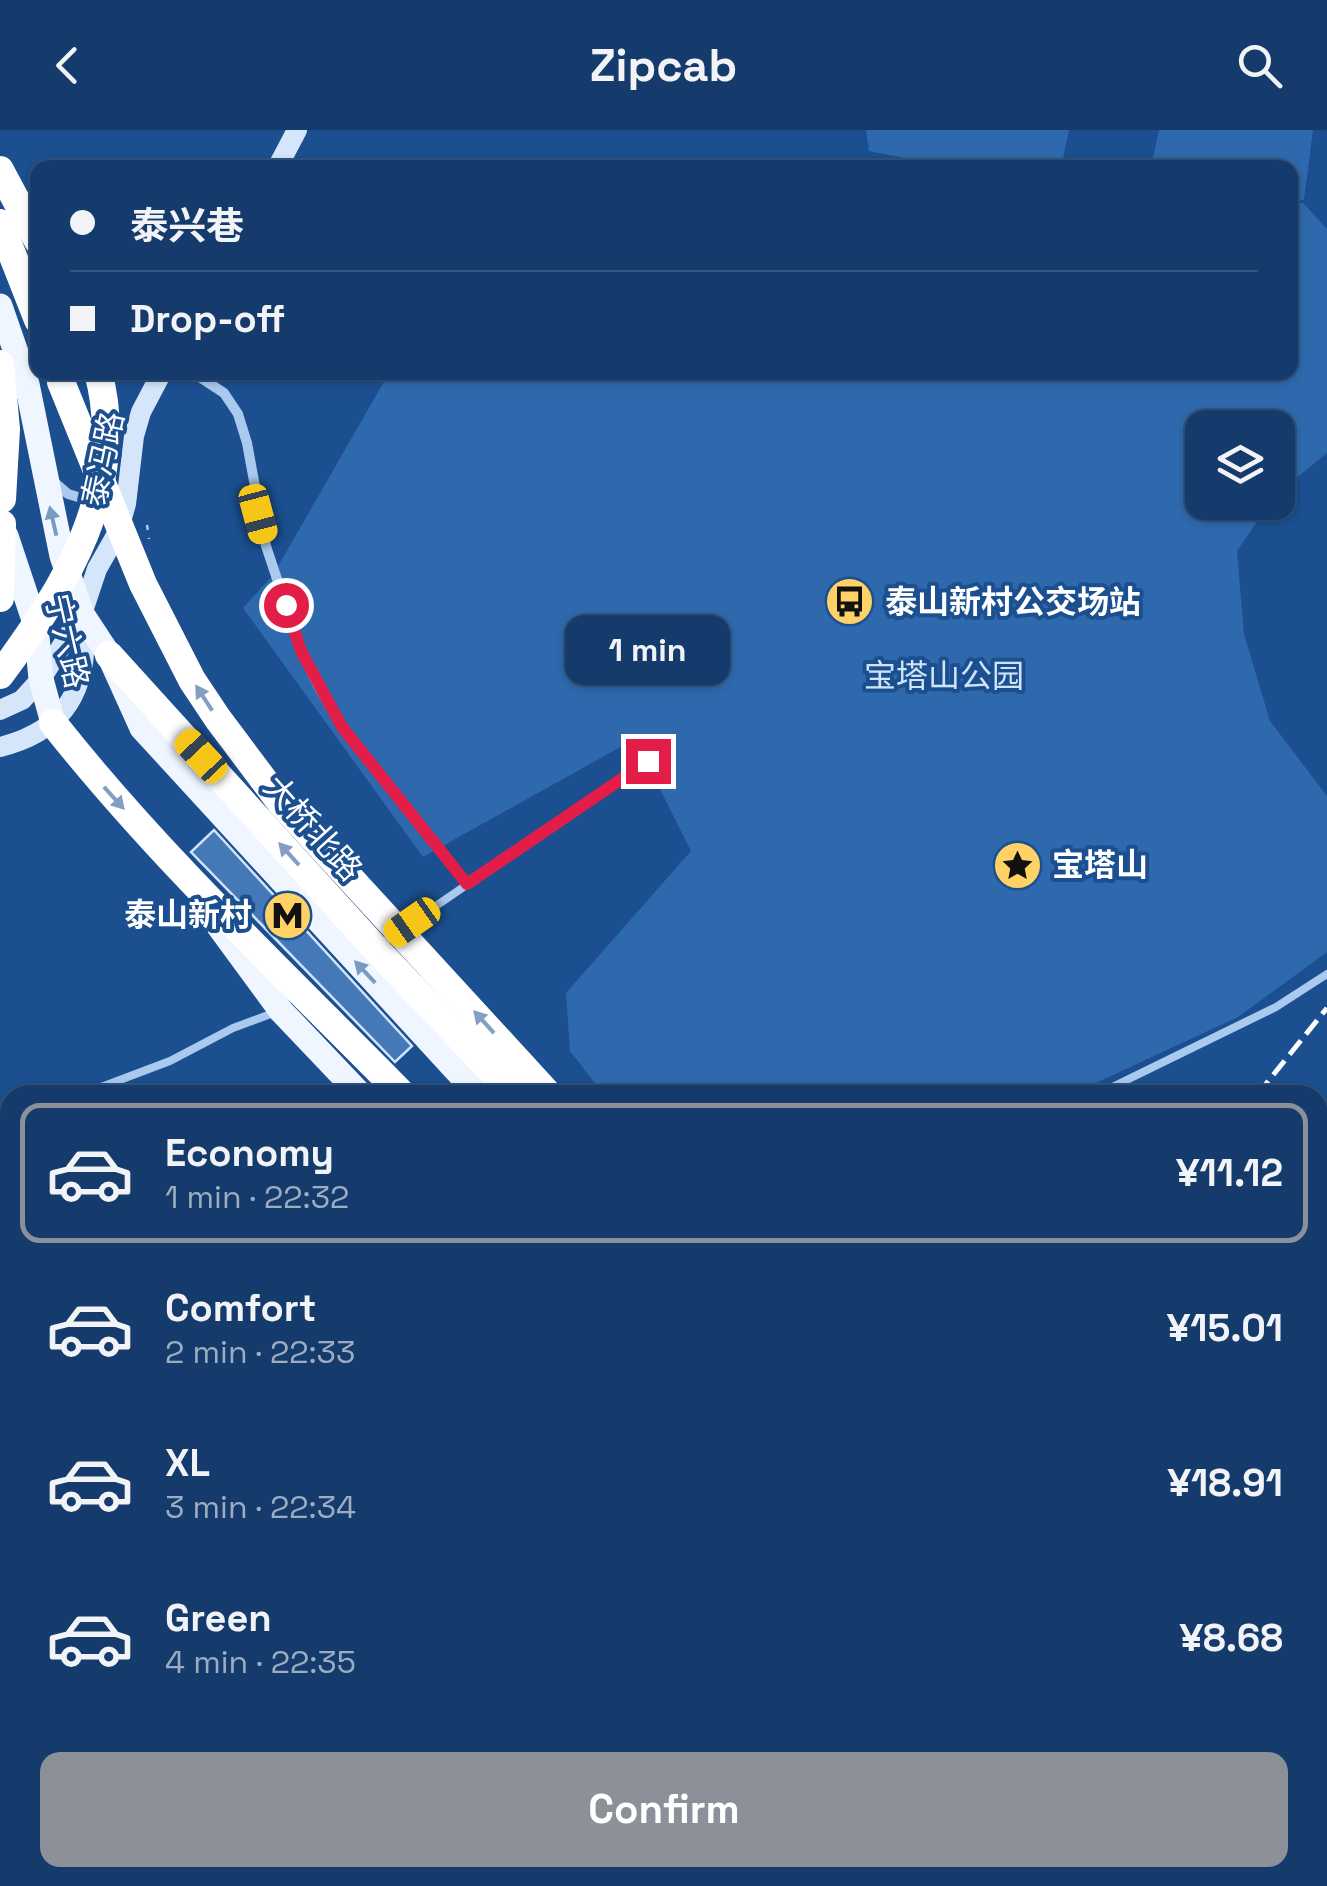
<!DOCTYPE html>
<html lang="en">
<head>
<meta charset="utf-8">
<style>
  body { margin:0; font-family:"Space Grotesk","Noto Sans SC",sans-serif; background:#1d4271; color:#f1f3f6; height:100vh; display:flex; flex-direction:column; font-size:38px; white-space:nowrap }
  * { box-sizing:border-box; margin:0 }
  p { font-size:32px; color:#9dadc1 }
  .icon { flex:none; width:55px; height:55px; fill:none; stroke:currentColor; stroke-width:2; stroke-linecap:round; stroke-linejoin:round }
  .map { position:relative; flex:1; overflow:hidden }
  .drawer { position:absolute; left:0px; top:955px; width:1328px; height:802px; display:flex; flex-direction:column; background:#143b6b; border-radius:30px 30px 0 0; box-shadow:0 2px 8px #0004,0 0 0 2px #33557e }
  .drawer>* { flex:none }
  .guide { position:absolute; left:30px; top:30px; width:1268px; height:220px; border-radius:20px; box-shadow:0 2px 8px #0004,0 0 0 2px #33557e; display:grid; align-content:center; height:220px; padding:0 40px; background:#143b6b }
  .buttons { position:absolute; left:1185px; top:280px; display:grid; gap:20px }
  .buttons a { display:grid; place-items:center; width:110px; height:110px; border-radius:20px; background:#143b6b; box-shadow:0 2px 8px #0004,0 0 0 2px #33557e; font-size:50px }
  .end { position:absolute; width:45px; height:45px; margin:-22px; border:12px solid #e11d48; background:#fff; box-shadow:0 0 0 5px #fff }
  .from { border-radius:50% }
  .bubble { position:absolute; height:70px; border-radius:20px; background:#143b6b; box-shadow:0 2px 8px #0004,0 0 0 2px #33557e; font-size:32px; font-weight:600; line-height:70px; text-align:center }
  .car { position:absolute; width:30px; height:60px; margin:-30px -15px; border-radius:12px; box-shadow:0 0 8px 2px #0007; background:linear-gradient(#f5c518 24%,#345 0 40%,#f5c518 0 76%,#345 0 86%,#f5c518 0) }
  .guide b { display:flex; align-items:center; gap:35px; height:95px; font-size:38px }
  .guide b+b { border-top:2px solid #33557e }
  .guide i { width:25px; height:25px; background:#f1f3f6 }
  ul { padding:18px 0 0; list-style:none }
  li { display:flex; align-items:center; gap:30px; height:140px; margin:0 20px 15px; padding:0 20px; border:5px solid transparent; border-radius:20px }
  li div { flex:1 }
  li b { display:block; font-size:38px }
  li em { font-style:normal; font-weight:600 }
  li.on { border-color:#8c9099 }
  li>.icon { width:90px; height:90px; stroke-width:1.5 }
  .action { display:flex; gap:20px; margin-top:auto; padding:20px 40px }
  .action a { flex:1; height:115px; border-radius:20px; background:#8c9099; color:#fff; font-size:40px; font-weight:600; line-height:115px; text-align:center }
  header { display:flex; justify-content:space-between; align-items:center; height:130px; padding:0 40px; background:#143b6b; font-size:45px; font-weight:600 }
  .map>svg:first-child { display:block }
</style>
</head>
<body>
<header><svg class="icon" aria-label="back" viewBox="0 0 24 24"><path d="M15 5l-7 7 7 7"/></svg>Zipcab<svg class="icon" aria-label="search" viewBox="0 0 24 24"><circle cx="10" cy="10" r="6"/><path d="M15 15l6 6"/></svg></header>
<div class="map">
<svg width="1327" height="1756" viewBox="0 0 1327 1756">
  <rect width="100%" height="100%" fill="#1b4f8f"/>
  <g fill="#2e69ad">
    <path d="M866,0H1069L1061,38L950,37L869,21Z"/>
    <path d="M1159,0H1313L1304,70H1290V38L1151,37Z"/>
    <path d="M1290,73H1303L1327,99V323L1278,363V298H1202V372L1270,373L1237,421L1244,504L1270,591L1327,666V822L1238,887L1070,965H604L570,921L566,863L691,721L635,609L423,727L243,478L273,445L389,243L1290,242Z"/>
    <path d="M1318,1294L1327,1298V1570L1318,1581Z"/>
  </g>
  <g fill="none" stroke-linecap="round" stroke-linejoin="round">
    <g stroke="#9cc4f0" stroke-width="5">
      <path d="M1318,987L1327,975"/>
      <path d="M648,1756L655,1748"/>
    </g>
  </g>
  <path fill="#4478b7" stroke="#cfe3fa" stroke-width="2.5" d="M214,700L412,916L395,932L191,722Z"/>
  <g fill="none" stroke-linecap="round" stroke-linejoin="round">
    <g stroke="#a9c9ee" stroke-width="2.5" stroke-dasharray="5 8" stroke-linecap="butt">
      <path d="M147,395L149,409"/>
      <path d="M1311,1748L1319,1756"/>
    </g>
    <g stroke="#a9c9ee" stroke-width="8">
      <path d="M379,815L647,631"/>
      <path d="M80,965L170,931L233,898L276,882"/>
      <path d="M1096,965L1276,877L1327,844"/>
      <path d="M0,992L10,988"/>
      <path d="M1318,1070L1327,1059"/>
      <path d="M1318,1271L1327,1276"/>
      <path d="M0,1444L10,1439"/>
    </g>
    <g stroke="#a9c9ee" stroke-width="10">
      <path d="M192,242L224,263L238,284L247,313L266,416L301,521L318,555L342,597L467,754"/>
      <path d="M53,351L68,364L95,372"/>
    </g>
    <g stroke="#d6e6fa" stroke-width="20">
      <path d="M277,38L297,0"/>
      <path d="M0,580L22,570L41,549L82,484L97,439L118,402L126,374L134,306L141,282L162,242"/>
      <path d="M0,617C69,600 91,554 83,486"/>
      <path d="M1318,1651L1327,1638"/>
      <path d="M1318,1704L1327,1692"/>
    </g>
    <g stroke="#f0f6ff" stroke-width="25">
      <path d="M0,176L27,254L62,426L82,484L109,525L142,598L479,965"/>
      <path d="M6,406L36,496L41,549L53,593"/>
      <path d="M207,780L281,881L361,965"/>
      <path d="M1095,1748L1104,1756"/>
      <path d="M1262,1748L1270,1756"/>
    </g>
    <g stroke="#fff" stroke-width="28">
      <path d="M0,468L2,394"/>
      <path d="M109,525L375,818L514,965"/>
      <path d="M53,593C159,727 283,843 403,965"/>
      <path d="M1172,1748L1180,1756"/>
    </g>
    <g stroke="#fff" stroke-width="5" stroke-dasharray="18 8" stroke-linecap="butt">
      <path d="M1257,965L1327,878"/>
      <path d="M605,1756L612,1748"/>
    </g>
    <g stroke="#fff" stroke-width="28">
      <path d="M0,40L38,111"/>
      <path d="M0,93L38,190"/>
      <path d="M0,234L6,299L2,369"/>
      <path d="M61,252L143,454L192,550L218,589L281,673L549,965"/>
      <path d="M0,545C65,458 129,356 98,242"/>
      <path d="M1230,1748L1237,1756"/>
    </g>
  </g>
  <defs><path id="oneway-solid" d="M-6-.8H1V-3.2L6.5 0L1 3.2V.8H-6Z" transform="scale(2.5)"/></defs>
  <g fill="#7b9ac1">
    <use href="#oneway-solid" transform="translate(53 391) rotate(-103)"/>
    <use href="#oneway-solid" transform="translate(365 842) rotate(-133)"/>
  </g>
  <g fill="#829ec1">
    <use href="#oneway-solid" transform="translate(204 568) rotate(-123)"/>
    <use href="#oneway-solid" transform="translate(114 668) rotate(48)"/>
    <use href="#oneway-solid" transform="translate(289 724) rotate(-132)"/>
    <use href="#oneway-solid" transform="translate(484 892) rotate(-132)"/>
  </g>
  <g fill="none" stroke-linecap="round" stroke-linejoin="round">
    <path stroke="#e11d48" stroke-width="12" d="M286,475L301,521L342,597L467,754L648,631"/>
  </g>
  <defs>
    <symbol id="bus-disc" viewBox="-11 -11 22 22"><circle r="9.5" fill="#ffd166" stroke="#1b4f8f"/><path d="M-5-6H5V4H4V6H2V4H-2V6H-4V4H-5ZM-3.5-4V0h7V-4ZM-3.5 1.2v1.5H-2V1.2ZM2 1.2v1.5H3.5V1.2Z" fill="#111"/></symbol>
    <symbol id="sight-disc" viewBox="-11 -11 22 22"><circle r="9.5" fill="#ffd166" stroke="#1b4f8f"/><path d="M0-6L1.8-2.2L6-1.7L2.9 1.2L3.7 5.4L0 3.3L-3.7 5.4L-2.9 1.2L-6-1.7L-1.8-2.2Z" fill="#111"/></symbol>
    <symbol id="metro-disc" viewBox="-11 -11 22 22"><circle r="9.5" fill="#ffd166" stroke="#1b4f8f"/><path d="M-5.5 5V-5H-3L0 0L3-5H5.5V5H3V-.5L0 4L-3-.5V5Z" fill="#111"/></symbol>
  </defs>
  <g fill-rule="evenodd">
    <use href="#bus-disc" x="822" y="444" width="55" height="55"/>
    <use href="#sight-disc" x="990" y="708" width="55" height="55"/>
    <use href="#metro-disc" x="260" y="758" width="55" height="55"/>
  </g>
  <g text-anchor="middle" stroke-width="8" stroke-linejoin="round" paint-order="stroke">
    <g font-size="32" fill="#fff" stroke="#1b4f8f">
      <text transform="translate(103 329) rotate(-78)" y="11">泰冯路</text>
      <text transform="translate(67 511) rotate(77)" y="11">宁六路</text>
      <text transform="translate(313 698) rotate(48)" y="11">大桥北路</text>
    </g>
    <g font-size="32" font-weight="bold" fill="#fff" stroke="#1b4f8f" text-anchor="start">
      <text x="885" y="483">泰山新村公交场站</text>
      <text x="1052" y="746">宝塔山</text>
      <text x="252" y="796" text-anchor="end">泰山新村</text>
    </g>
    <g font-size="32" fill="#cfe3fa" stroke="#1b4f8f">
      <text x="944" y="557">宝塔山公园</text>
    </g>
  </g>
</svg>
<div class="buttons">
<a><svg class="icon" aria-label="layers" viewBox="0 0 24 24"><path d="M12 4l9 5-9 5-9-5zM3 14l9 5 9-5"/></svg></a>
</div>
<i class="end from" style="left:286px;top:475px"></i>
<i class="end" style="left:648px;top:631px"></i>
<div class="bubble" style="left:565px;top:485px;width:165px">1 min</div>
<i class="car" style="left:258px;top:384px;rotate:165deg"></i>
<i class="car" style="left:201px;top:626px;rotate:317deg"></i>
<i class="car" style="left:412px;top:792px;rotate:235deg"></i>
<div class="guide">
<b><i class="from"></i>泰兴巷</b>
<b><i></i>Drop-off</b>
</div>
<section class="drawer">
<ul>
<li class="on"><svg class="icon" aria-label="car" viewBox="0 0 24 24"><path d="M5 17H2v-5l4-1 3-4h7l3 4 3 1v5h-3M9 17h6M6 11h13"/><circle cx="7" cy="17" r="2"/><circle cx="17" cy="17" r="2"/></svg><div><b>Economy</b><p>1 min · 22:32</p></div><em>¥11.12</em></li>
<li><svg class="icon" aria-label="car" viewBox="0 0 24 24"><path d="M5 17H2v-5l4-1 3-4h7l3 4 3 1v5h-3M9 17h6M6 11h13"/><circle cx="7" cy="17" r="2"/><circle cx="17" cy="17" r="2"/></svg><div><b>Comfort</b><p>2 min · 22:33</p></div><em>¥15.01</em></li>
<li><svg class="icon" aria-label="car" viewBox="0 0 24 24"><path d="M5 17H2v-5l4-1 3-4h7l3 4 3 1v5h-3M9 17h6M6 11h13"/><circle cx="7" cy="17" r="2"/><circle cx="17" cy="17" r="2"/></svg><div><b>XL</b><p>3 min · 22:34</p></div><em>¥18.91</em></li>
<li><svg class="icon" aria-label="car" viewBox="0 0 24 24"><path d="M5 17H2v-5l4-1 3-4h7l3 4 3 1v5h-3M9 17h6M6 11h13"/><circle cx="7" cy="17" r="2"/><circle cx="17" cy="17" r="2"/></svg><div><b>Green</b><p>4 min · 22:35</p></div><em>¥8.68</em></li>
</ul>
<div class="action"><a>Confirm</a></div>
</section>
</div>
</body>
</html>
